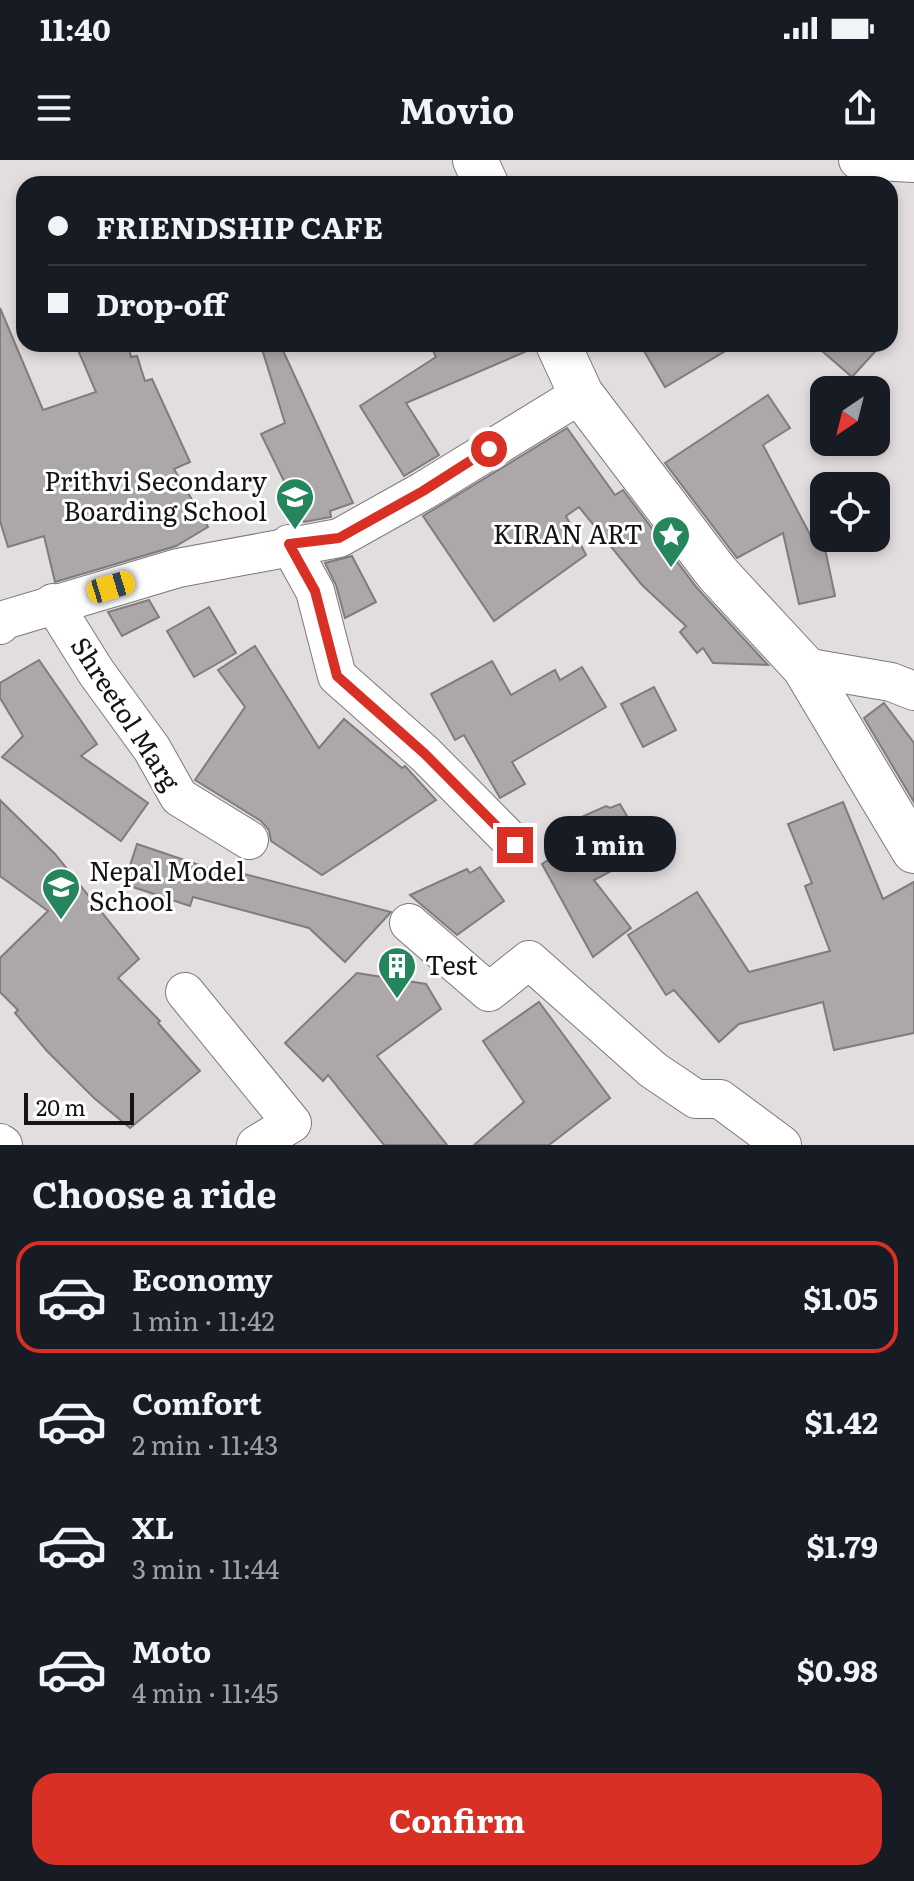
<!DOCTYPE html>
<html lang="en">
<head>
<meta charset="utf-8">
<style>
  body { margin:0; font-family:Literata,serif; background:#242831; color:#f1f3f6; height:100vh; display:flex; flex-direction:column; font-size:30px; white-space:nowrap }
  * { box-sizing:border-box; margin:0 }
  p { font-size:26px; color:#9ea1a6 }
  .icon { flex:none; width:44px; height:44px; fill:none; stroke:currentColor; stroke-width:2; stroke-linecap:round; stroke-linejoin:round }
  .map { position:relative; height:985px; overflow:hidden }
  .panel { display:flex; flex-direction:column; background:#171b24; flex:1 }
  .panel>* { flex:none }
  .top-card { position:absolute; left:16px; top:16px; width:882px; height:176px; border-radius:24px; box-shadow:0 4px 12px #0003; display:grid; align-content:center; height:176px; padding:0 32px; background:#171b24 }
  .needle { width:52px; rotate:215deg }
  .fabs { position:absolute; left:810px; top:216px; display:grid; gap:16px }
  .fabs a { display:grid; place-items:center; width:80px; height:80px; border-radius:16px; background:#171b24; box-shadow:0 4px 12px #0003; font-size:40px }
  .scale { position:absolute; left:24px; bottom:20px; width:110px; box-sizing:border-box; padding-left:8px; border:4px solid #151414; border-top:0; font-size:22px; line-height:28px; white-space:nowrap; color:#151414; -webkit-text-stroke:6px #fff; paint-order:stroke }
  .end { position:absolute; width:36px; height:36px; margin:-18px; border:10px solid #d93025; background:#fff; box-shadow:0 0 0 4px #fff }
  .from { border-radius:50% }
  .bubble { position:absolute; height:56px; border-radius:24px; background:#171b24; box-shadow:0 4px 12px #0003; font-size:26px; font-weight:700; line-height:56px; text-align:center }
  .car { position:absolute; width:24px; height:48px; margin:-24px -12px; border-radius:10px; box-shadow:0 0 6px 2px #0007; background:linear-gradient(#f5c518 24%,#345 0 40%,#f5c518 0 76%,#345 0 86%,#f5c518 0) }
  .top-card b { display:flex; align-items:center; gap:28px; height:76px; font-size:30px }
  .top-card b+b { border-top:2px solid #363941 }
  .top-card i { width:20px; height:20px; background:#f1f3f6 }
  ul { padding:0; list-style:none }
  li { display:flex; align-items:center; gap:24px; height:112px; margin:0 16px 12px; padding:0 16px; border:4px solid transparent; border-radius:24px }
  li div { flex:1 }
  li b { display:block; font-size:30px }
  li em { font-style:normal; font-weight:700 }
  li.selected { border-color:#d93025 }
  li>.icon { width:72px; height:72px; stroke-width:1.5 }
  h2 { padding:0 32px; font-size:36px; line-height:96px }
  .action { display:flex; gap:16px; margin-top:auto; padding:16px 32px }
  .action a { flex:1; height:92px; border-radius:24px; background:#d93025; color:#fff; font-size:32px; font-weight:700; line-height:92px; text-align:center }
  .status { display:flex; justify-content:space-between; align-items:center; height:56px; padding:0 40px; background:#171b24; direction:ltr }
  .status svg { height:22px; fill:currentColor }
  header { display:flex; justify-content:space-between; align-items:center; height:104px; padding:0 32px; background:#171b24; font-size:36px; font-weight:700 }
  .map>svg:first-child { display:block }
</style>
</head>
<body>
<div class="status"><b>11:40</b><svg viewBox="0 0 49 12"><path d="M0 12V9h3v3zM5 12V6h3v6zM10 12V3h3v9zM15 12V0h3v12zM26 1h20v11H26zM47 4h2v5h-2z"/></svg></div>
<header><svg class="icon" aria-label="menu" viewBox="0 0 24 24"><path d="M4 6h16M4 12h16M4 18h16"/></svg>Movio<svg class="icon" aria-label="share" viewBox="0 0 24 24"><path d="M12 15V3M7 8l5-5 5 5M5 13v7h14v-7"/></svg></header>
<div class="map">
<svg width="914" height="985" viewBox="0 0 914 985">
  <rect width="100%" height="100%" fill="#e2ddde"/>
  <g fill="#aca7a8" stroke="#807b7d" stroke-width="2">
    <path d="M0,148L43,250L96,232L78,190L96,184H128L131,197L137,196L145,221L152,219L190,302L174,309L208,367L176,386L55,422L44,376L8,387L0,361Z"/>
    <path d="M274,184H280L353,343L330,351L331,357L304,362L261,274L285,263L262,189Z"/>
    <path d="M430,184H533L534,188L406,243L439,295L404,316L360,246L436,197Z"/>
    <path d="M640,184H737L665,227Z"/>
    <path d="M814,184H882L852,217Z"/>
    <path d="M768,235L790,268L763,285L816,386L824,384L835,436L799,444L783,373L737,398L665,303Z"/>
    <path d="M567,268L615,335L623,330L697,428L768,505L713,503L703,488L697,493L680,472L686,466L642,425L579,347L566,356L586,395L494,461L423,356Z"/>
    <path d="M352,396L376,442L345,458L336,425L325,403Z"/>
    <path d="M149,440L159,457L122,476L108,452Z"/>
    <path d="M209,447L236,493L194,517L167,471Z"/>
    <path d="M255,486L319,588L344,559L402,608L405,606L436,640L322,715L271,681L269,670L261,661L195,620L245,547L218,510Z"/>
    <path d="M39,500L97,584L81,596L148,643L121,681L2,597L23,576L0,538V523Z"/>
    <path d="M492,501L511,535L555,510L560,520L582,507L606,547L512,602L525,624L500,638L464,575L455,580L431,534Z"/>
    <path d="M654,527L676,570L643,587L621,544Z"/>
    <path d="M884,543L914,583V642L864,558Z"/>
    <path d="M0,640L55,694L139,799L118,818L160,861L158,863L200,911L130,968L94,938L47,891L15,853L18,850L0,832V798L48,751L0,716Z"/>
    <path d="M843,642L883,739L914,722V873L834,890L823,842L739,864L719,882L674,830L666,835L628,775L697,732L749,812L830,791L805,726L812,723L788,664Z"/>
    <path d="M620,644L631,663L641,660L653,689L594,720L631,768L593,797L542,704L560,692L550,671L606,646L610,648Z"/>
    <path d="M137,684L220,712L221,708L391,752L345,802L309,768L193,737L190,746L124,724Z"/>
    <path d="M480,707L504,741L457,775L410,735L467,709L470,713Z"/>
    <path d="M357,813L426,824L441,849L377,896L447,985H384L328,915L323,921L285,883Z"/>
    <path d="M539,842L610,938L549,985H474L524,942L483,881Z"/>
  </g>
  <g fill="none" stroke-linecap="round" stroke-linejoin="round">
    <defs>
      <g id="street">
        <path d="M858,0L914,3"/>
        <path d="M289,384L315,431L337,516L425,594L515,685"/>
        <path d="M53,443L96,512L152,589L179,637L249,680"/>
        <path d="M0,465L4,460L178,408L339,378L423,331L581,234"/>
        <path d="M804,507L891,522L914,531"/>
        <path d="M409,763L489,832L529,800L653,910L696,939H720L782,985"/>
        <path d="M185,832L292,963L256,985"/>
        <path d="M0,983L3,985"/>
      </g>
      <g id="secondary">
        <path d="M475,0L486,24"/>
        <path d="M558,184L581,234L717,413L804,507L914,691"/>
      </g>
    </defs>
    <use href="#street" stroke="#7d7879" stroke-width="40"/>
    <use href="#secondary" stroke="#7d7879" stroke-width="46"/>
    <use href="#street" stroke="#fff" stroke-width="38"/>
    <use href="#secondary" stroke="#fff" stroke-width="44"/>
  </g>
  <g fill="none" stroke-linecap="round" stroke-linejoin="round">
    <path stroke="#d93025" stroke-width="10" d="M489,289L423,331L339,378L289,384L315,431L337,516L425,594L515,685"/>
  </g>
  <defs>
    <symbol id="school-pin" viewBox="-11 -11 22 30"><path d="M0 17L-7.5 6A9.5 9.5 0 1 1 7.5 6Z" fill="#25855d" stroke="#fff"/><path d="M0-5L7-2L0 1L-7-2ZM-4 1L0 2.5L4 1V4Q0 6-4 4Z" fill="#fff"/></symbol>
    <symbol id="sight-pin" viewBox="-11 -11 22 30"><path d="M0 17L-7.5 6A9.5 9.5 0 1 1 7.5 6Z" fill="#25855d" stroke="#fff"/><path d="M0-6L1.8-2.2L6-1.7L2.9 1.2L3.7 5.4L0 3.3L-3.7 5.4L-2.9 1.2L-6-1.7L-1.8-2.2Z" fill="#fff"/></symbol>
    <symbol id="building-pin" viewBox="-11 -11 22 30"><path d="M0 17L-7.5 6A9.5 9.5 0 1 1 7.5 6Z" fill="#25855d" stroke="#fff"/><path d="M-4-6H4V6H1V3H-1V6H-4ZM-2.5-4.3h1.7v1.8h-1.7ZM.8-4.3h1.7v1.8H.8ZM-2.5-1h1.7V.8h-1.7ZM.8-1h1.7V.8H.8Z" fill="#fff"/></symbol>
  </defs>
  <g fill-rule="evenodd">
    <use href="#school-pin" x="273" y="315" width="44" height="60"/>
    <use href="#sight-pin" x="649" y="353" width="44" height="60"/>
    <use href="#school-pin" x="39" y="705" width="44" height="60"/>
    <use href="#building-pin" x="375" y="784" width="44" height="60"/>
  </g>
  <g text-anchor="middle" stroke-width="6" stroke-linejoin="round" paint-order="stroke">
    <g font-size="26" fill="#151414" stroke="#fff" text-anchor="end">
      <text x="267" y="331">Prithvi Secondary<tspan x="267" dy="30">Boarding School</tspan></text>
      <text x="643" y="384">KIRAN ART</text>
      <text x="89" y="721" text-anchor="start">Nepal Model<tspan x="89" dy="30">School</tspan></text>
      <text x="425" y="815" text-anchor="start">Test</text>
    </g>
    <g font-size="26" fill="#151414" stroke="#fff">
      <text transform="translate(125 554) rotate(57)" y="9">Shreetol Marg</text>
    </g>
  </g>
</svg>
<div class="fabs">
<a><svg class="needle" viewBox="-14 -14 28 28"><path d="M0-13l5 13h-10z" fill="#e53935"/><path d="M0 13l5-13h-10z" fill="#9ea1a6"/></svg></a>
<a><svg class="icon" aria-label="locate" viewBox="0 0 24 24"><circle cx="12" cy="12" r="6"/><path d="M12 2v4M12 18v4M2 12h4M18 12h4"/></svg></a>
</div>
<div class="scale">20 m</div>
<i class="end from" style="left:489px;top:289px"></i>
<i class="end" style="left:515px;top:685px"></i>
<div class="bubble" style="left:544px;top:656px;width:132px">1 min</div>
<i class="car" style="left:111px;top:427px;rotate:73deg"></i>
<div class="top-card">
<b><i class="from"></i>FRIENDSHIP CAFE</b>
<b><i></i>Drop-off</b>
</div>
</div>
<section class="panel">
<h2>Choose a ride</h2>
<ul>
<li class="selected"><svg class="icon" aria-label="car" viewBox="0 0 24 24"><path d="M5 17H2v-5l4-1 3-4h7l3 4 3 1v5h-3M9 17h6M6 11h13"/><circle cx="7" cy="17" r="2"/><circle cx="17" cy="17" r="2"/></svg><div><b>Economy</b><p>1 min · 11:42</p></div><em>$1.05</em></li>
<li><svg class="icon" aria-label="car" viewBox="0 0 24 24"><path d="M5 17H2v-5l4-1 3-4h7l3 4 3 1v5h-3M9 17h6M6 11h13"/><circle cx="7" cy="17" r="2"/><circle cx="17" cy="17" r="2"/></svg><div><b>Comfort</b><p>2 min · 11:43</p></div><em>$1.42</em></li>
<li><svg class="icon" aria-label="car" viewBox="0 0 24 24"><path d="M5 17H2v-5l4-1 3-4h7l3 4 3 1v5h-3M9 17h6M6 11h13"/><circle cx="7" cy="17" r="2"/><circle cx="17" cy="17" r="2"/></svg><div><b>XL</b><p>3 min · 11:44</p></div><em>$1.79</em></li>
<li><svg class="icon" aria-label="car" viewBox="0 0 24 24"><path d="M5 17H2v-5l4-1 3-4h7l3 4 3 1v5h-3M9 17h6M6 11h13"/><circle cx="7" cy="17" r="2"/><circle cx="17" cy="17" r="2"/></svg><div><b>Moto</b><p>4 min · 11:45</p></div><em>$0.98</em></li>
</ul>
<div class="action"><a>Confirm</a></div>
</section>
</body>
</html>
